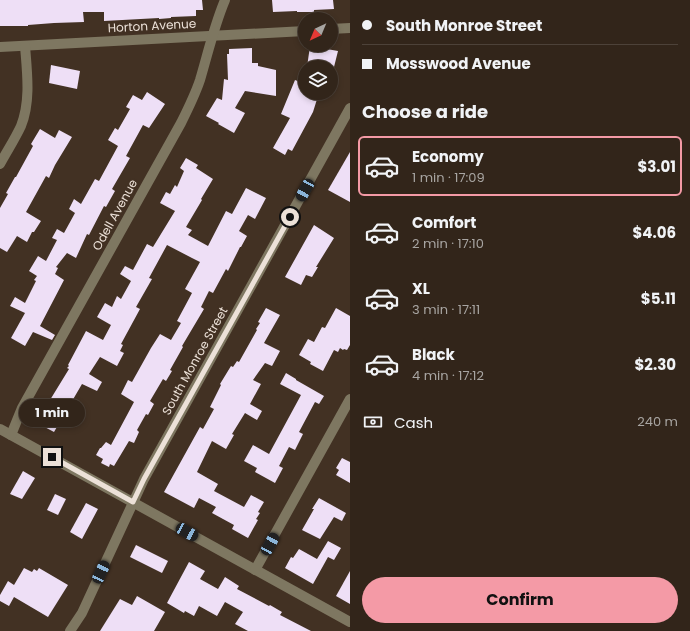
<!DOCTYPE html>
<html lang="en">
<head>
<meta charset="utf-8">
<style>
  body { margin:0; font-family:Poppins,sans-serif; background:#3d3127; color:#f1f3f6; height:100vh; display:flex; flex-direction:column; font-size:15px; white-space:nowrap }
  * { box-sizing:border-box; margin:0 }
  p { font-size:13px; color:#a8a5a2 }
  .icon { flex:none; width:22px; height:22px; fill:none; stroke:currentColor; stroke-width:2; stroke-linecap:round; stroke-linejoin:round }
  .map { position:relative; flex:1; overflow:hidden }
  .panel { display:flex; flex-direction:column; background:#32251a; width:340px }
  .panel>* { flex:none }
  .guide { display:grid; align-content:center; height:88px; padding:0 12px; background:#32251a }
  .needle { width:26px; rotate:224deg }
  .fabs { position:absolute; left:298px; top:12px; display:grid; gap:8px }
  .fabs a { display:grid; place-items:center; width:40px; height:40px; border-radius:50%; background:#32251a; box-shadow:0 2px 6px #0003,0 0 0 1px #4d4239; font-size:20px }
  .end { position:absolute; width:18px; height:18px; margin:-9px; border:5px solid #ece1d8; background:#111; box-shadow:0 0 0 2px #111 }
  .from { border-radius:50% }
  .bubble { position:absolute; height:28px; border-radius:14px; background:#32251a; box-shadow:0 2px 6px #0003,0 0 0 1px #4d4239; font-size:13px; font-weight:700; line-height:28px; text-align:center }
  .car { position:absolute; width:12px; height:24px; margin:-12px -6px; border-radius:5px; box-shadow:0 0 3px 1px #0007; background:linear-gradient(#222 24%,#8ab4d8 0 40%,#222 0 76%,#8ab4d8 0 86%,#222 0) }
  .guide b { display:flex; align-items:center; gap:14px; height:38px; font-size:15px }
  .guide b+b { border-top:1px solid #4d4239 }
  .guide i { width:10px; height:10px; background:#f1f3f6 }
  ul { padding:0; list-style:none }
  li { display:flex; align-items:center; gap:12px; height:60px; margin:0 8px 6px; padding:0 4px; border:2px solid transparent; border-radius:6px }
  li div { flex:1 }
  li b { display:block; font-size:15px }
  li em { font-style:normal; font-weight:700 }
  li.selected { border-color:#f49aa6 }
  li>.icon { width:36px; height:36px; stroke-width:1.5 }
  h2 { padding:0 12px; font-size:18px; line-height:48px }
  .pay { display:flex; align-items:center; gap:10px; height:44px; padding:0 12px; font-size:15px }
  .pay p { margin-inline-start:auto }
  .cta { display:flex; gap:8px; margin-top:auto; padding:8px 12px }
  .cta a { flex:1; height:46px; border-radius:24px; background:#f49aa6; color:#111; font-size:16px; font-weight:700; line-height:46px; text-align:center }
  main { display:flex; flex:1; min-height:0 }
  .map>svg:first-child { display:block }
</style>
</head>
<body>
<main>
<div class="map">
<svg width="350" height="631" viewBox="0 0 350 631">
  <rect width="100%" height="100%" fill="#423123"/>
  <g fill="#eedff6">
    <path d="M0,0H202L203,10H196V16L171,17V18L159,19V18L104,21V12H83L84,22L54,23L28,25V26H0Z"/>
    <path d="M272,0H333L334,9L314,10V12H297V11L273,12Z"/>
    <path d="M310,46L338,51L334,67L321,65L320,67H307Z"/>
    <path d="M252,48V63H258V66L276,70V96L245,91L235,108L245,113L234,133L218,124L219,123L206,116L217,98L222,100L224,79L228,80L227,54H229V49Z"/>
    <path d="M51,65L80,71L77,89L49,83Z"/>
    <path d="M295,80L305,84V93H309L318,96L313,112L292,151L288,149L285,155L273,148L290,118L281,114Z"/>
    <path d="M147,92L165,104L149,128L143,125L126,156L130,158L112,189L115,191L106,207L104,206L89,235L87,234L76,258L67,253L56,267L58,268L55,274L64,280L40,326L55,335L52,340L33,332L25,346L11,338L25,313L10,306L15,297L25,303L36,281L34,280L37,276L29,271L38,256L46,261L57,240L52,238L57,229L64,233L75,213L69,209L74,199L81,204L95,179L99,181L118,146L108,140L115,128L118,130L130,109L126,107L133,95L142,100Z"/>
    <path d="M40,129L55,138L59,130L72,137L55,165L49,178L46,176L26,212L41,221L34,232H32L27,242L17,236L7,252L0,248V208L8,194L6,193L15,177H16L33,146L31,144Z"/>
    <path d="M350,152V202L328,190Z"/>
    <path d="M186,158L198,165L196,168L213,179L201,199L202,200L186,227L192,230L188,235L208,246L226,211L232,214L246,188L266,198L255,219L248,215L239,231L247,236L241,247H240L228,271L226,269L213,293L209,291L201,307L204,309L182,346L183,347L170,370L172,371L166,381L163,379L150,401L154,404L148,415L146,414L137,430L139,432L134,443L129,441L114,466L110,464L109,467L101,463L103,459L96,455L100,448H101L106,442L111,445L134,402L121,394L128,380L132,382L151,348L160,334L171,340L181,323L177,321L192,293L185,289L200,262L192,258L167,245L149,278L152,279L136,307L140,309L121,344L123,345L120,351L124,353L117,366L100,357L89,374L102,382L97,391L82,384L54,432L39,424L52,401L50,400L69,369L67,368L69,366L68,365L86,331L103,340L111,325L97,317L105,303L112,307L117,296L121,299L131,281L120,274L125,266L133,270L147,244L153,247L175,211L160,203L166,192L170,194L175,185L177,187L184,171L180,168Z"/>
    <path d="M314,225L334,238L316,267H318L312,277L306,275L301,285L285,277Z"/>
    <path d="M266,308L280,315L264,343L280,351L272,366L265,363L253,380L261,384L250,404L262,411L257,420L245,413L232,434L234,435L226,449L212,441L197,472L218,484L214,491L244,507L251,495L264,502L258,512L260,513L256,519L258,520L248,538L232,529L234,525L212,513L216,507L199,498L194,508L164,492L200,427L203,429L214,409L210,407L221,385L220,384L231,366L233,367L237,361L239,362L257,330L256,329L260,323L258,322Z"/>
    <path d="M336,308L350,316V345L347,350L344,349L343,350L340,348L338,352L334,350L323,371L310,364L311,362L299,355L308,339L314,342L322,327L325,328Z"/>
    <path d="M286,373L296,379V380L324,396L319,404L315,402L299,432L303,434L295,450L289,447L279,466L283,468L275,483L255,472L257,468L244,461L253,445L269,454L301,395L280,384Z"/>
    <path d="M342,458L350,462V483L336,475L339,470L336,468Z"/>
    <path d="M23,471L35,478L22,499L10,494Z"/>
    <path d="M55,494L66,499L58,515L47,510Z"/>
    <path d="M319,498L346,513L342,521L334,517L320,539L302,530L314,509H312Z"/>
    <path d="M86,503L98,509L82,539L70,532Z"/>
    <path d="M328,541L341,548L334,560L328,557L313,584L285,568L291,557L293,558L299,549L317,559Z"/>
    <path d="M136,545L168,561L162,573L130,557Z"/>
    <path d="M189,562L205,571L200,579L218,589L225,577L239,586L237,589L269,606L270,605L282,612L280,615L311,631H248L235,624L243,612L225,602L217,616L199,606L194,616L185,611L184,613L167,603Z"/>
    <path d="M24,568L32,572L34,569L37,571L39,568L68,585L48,617L14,597L9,606L0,601V595L8,581L14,585Z"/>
    <path d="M350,571V604L336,596Z"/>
    <path d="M137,596L165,612L154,631H100L120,599L132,605Z"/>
  </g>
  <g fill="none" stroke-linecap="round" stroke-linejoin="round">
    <g stroke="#7e7761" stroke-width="10">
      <path d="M331,29L350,28"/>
      <path d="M0,47L305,31"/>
      <path d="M0,164C7,151 15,139 21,126C31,101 27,72 25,46"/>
      <path d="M0,429L350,622"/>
      <path d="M11,435L22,408L181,123C188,109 195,95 200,80C208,53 214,26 225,0"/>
      <path d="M255,570L350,399"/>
      <path d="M70,631L82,613L144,479L350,108"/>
    </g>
  </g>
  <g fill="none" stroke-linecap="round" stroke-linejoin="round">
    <path stroke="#ece1d8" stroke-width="5" d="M52,457L133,502L144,479L290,217"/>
  </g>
  <g text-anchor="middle" stroke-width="4" stroke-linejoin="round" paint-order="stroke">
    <g font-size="12" fill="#ece1d8" stroke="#423123">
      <text transform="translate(152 26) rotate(-3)" y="4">Horton Avenue</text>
      <text transform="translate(115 215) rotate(-61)" y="4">Odell Avenue</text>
      <text transform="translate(195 361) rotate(-61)" y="4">South Monroe Street</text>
    </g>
  </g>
</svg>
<div class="fabs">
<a><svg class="needle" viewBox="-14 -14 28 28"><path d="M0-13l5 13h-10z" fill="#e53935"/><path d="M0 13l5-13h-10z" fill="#a8a5a2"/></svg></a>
<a><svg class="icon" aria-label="layers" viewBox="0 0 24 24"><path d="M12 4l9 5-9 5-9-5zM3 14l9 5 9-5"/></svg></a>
</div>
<i class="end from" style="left:290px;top:217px"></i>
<i class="end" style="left:52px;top:457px"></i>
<div class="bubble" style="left:19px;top:399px;width:66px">1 min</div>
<i class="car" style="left:305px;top:190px;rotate:209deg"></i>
<i class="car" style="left:187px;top:532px;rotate:119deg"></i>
<i class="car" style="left:270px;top:544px;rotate:29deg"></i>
<i class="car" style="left:101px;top:572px;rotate:25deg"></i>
</div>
<section class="panel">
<div class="guide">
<b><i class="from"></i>South Monroe Street</b>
<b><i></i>Mosswood Avenue</b>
</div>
<h2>Choose a ride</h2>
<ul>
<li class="selected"><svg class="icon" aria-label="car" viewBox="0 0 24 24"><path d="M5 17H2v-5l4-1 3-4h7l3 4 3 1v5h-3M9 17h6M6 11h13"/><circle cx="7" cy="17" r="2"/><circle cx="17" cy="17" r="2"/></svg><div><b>Economy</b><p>1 min · 17:09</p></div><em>$3.01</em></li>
<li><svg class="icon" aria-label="car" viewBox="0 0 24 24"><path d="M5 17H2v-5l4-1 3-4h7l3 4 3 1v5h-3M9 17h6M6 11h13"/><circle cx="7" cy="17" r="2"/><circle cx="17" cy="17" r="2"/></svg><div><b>Comfort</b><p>2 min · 17:10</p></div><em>$4.06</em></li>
<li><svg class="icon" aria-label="car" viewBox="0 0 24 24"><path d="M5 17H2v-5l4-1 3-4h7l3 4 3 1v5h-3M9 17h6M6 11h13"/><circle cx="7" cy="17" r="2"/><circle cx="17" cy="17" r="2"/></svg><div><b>XL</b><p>3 min · 17:11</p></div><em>$5.11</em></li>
<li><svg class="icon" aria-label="car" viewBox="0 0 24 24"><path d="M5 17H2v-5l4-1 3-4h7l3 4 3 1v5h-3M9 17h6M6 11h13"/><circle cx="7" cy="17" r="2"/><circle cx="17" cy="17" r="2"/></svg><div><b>Black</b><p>4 min · 17:12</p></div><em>$2.30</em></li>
</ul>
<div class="pay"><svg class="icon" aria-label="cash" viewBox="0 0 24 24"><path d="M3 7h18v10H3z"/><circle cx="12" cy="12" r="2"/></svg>Cash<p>240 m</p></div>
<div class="cta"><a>Confirm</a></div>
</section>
</main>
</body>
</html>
